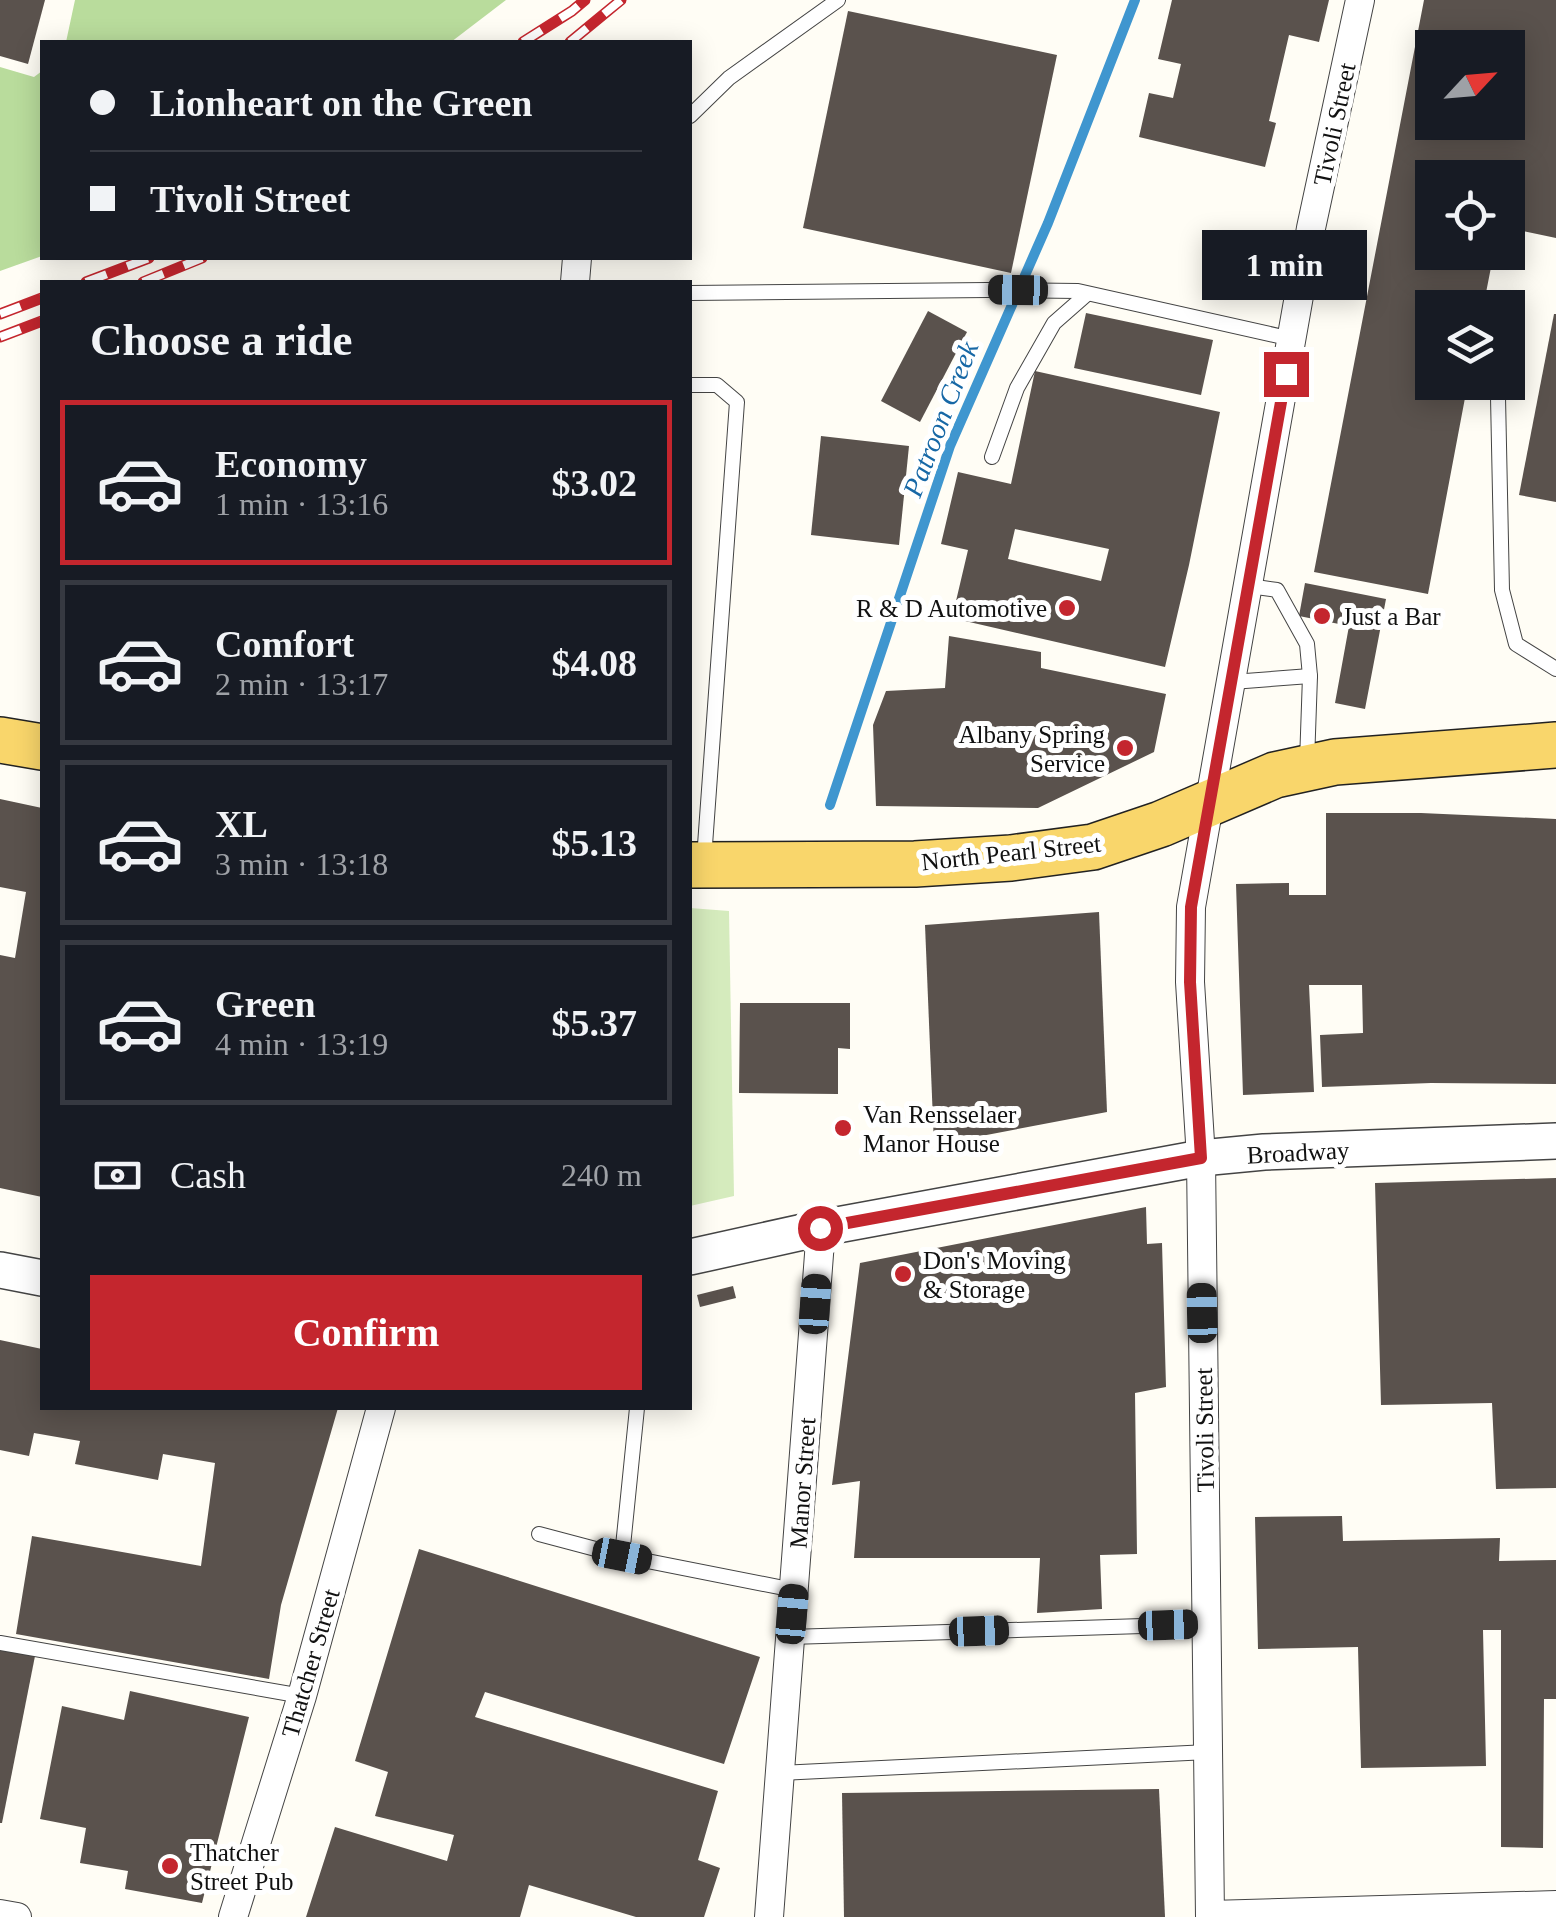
<!DOCTYPE html>
<html lang="en">
<head>
<meta charset="utf-8">
<style>
  body { margin:0; font-family:"Times New Roman",serif; background:#242831; color:#f1f3f6; height:100vh; display:flex; flex-direction:column; font-size:38px; white-space:nowrap }
  * { box-sizing:border-box; margin:0 }
  p { font-size:32px; color:#9ea1a6 }
  .icon { flex:none; width:55px; height:55px; fill:none; stroke:currentColor; stroke-width:2; stroke-linecap:round; stroke-linejoin:round }
  .map { position:relative; flex:1; overflow:hidden }
  .details { position:absolute; left:40px; top:280px; width:652px; height:1130px; display:flex; flex-direction:column; background:#171b24; border-radius:0px; box-shadow:0 5px 25px #0003 }
  .details>* { flex:none }
  .guide { position:absolute; left:40px; top:40px; width:652px; height:220px; border-radius:0px; box-shadow:0 5px 25px #0003; display:grid; align-content:center; height:220px; padding:0 50px; background:#171b24 }
  .needle { width:65px; rotate:64deg }
  .tools { position:absolute; left:1415px; top:30px; display:grid; gap:20px }
  .tools a { display:grid; place-items:center; width:110px; height:110px; border-radius:0px; background:#171b24; box-shadow:0 5px 25px #0003; font-size:50px }
  .end { position:absolute; width:45px; height:45px; margin:-22px; border:12px solid #c4262e; background:#fff; box-shadow:0 0 0 5px #fff }
  .from { border-radius:50% }
  .bubble { position:absolute; height:70px; border-radius:0px; background:#171b24; box-shadow:0 5px 25px #0003; font-size:32px; font-weight:700; line-height:70px; text-align:center }
  .car { position:absolute; width:30px; height:60px; margin:-30px -15px; border-radius:12px; box-shadow:0 0 8px 2px #0007; background:linear-gradient(#222 24%,#8ab4d8 0 40%,#222 0 76%,#8ab4d8 0 86%,#222 0) }
  .guide b { display:flex; align-items:center; gap:35px; height:95px; font-size:38px }
  .guide b+b { border-top:2px solid #363941 }
  .guide i { width:25px; height:25px; background:#f1f3f6 }
  ul { padding:0; list-style:none }
  li { display:flex; align-items:center; gap:30px; height:165px; margin:0 20px 15px; padding:0 30px; border:5px solid #363941; border-radius:0px }
  li div { flex:1 }
  li b { display:block; font-size:38px }
  li em { font-style:normal; font-weight:700 }
  li.current { border-color:#c4262e }
  li>.icon { width:90px; height:90px; stroke-width:1.5 }
  h2 { padding:0 50px; font-size:45px; line-height:120px }
  .pay { display:flex; align-items:center; gap:25px; height:110px; padding:0 50px; font-size:38px }
  .pay p { margin-inline-start:auto }
  .cta { display:flex; gap:20px; margin-top:auto; padding:20px 50px }
  .cta a { flex:1; height:115px; border-radius:0px; background:#c4262e; color:#fff; font-size:40px; font-weight:700; line-height:115px; text-align:center }
  .map>svg:first-child { display:block }
</style>
</head>
<body>
<div class="map">
<svg width="1556" height="1917" viewBox="0 0 1556 1917">
  <rect width="100%" height="100%" fill="#fffdf5"/>
  <path fill="#d5ebbd" d="M690,908L729,911L734,1196L690,1206Z"/>
  <g fill="#b9dc9c">
    <path d="M75,0H506L451,42H66Z"/>
    <path d="M0,67L34,77L42,71V256L0,271Z"/>
  </g>
  <g fill="none" stroke-linecap="round" stroke-linejoin="round">
    <path stroke="#3f96cf" stroke-width="10" d="M830,805L950,446L1048,223L1135,0"/>
  </g>
  <g fill="#5a524d" fill-rule="evenodd">
    <path d="M0,0H45L28,64L0,56Z"/>
    <path d="M1172,0H1329L1319,42L1289,35L1269,121L1276,123L1265,167L1139,137L1149,93L1173,98L1181,64L1158,59Z"/>
    <path d="M1424,0H1556V238L1508,228V178H1432V252H1494L1483,308H1432V382H1468L1428,594L1314,572ZM1432,48H1508V122H1432Z"/>
    <path d="M848,11L1057,55L1011,273L803,228Z"/>
    <path d="M928,311L967,332L920,422L881,401Z"/>
    <path d="M1086,313L1213,340L1201,395L1074,368Z"/>
    <path d="M1554,314H1556V502L1519,495Z"/>
    <path d="M1035,371L1220,412L1189,565L1165,667L952,618L968,550L941,544L958,472L1011,484ZM1015,529L1109,549L1101,581L1008,559Z"/>
    <path d="M821,436L909,446L899,545L811,535Z"/>
    <path d="M1305,583L1386,599L1365,709L1335,703L1349,626L1299,616Z"/>
    <path d="M949,636L1041,652V668L1166,694L1154,752L1038,808L876,806L873,725L886,691L945,688Z"/>
    <path d="M0,799L42,808V1197L0,1188V955L15,958L26,892L0,887Z"/>
    <path d="M1326,813H1421L1556,819V1084L1431,1083L1322,1087L1320,1035L1363,1033L1362,985H1309L1314,1092L1243,1095L1236,884L1289,883V895H1326Z"/>
    <path d="M1099,912L1107,1112L934,1145L925,925Z"/>
    <path d="M740,1003H850V1049L838,1048V1094L739,1093Z"/>
    <path d="M1556,1178V1488L1496,1489L1492,1403L1381,1405L1375,1183Z"/>
    <path d="M1146,1207L1147,1244L1162,1243L1166,1387L1135,1393L1137,1554L1100,1555L1102,1609L1037,1613L1040,1558H854L860,1481L832,1485L860,1263Z"/>
    <path d="M733,1286L736,1298L700,1307L697,1295Z"/>
    <path d="M0,1340L42,1349V1408H338L281,1605L269,1679L16,1634L32,1536L201,1566L215,1463L163,1454L158,1480L75,1464L80,1441L34,1433L29,1456L0,1450Z"/>
    <path d="M1342,1516L1343,1541L1500,1538L1499,1561L1556,1560V1699H1544L1543,1848L1501,1847V1630H1483L1486,1766L1361,1768L1358,1647L1258,1649L1255,1517Z"/>
    <path d="M419,1549L760,1657L724,1764L485,1692L475,1717L718,1791L698,1860L720,1868L704,1917H636L529,1885L520,1917H306L335,1827L447,1861L454,1835L375,1816L388,1772L355,1761Z"/>
    <path d="M0,1649L35,1656L2,1823H0Z"/>
    <path d="M130,1691L249,1717L202,1903L125,1889L128,1871L80,1863L86,1828L40,1819L62,1706L124,1720Z"/>
    <path d="M1159,1789L1165,1917H844L842,1793Z"/>
  </g>
  <g fill="none" stroke-linecap="round" stroke-linejoin="round">
    <defs>
      <g id="service">
        <path d="M690,116L729,78L838,0"/>
        <path d="M690,293L988,290L1078,291L1292,339"/>
        <path d="M690,385H717L737,402L704,859"/>
        <path d="M1498,397L1502,590L1516,644L1556,669"/>
        <path d="M992,457L1017,388L1054,323L1087,294"/>
        <path d="M1249,586L1277,590L1307,644L1310,676L1307,762"/>
        <path d="M1232,682L1310,676"/>
        <path d="M637,1408L622,1556L794,1590"/>
        <path d="M539,1534L622,1556"/>
        <path d="M790,1637L1206,1624"/>
        <path d="M0,1643L302,1696"/>
        <path d="M780,1773L1208,1752"/>
      </g>
      <g id="minor">
        <path d="M575,282L577,258"/>
        <path d="M0,1914L17,1917"/>
        <path d="M1210,1915L1556,1905"/>
        <path d="M233,1917L302,1696L381,1408"/>
        <path d="M769,1917L821,1228"/>
        <path d="M1210,1917L1201,1158L1190,982L1191,907L1311,228L1360,0"/>
      </g>
      <g id="tertiary">
        <path d="M690,1257L821,1228L1201,1158L1264,1152L1556,1141"/>
        <path d="M0,1270L42,1278"/>
      </g>
      <g id="primary">
        <path d="M0,740L42,747"/>
        <path d="M690,865L915,864L1011,858L1093,847L1161,824L1275,775L1335,762L1556,745"/>
      </g>
    </defs>
    <use href="#service" stroke="#444" stroke-width="16"/>
    <use href="#minor" stroke="#444" stroke-width="30"/>
    <use href="#tertiary" stroke="#444" stroke-width="38"/>
    <use href="#primary" stroke="#222" stroke-width="48"/>
    <use href="#service" stroke="#fff" stroke-width="14"/>
    <use href="#minor" stroke="#fff" stroke-width="28"/>
    <use href="#tertiary" stroke="#fff" stroke-width="35"/>
    <use href="#primary" stroke="#f9d66b" stroke-width="45"/>
    <defs>
      <g id="rail">
        <path d="M523,42L572,11L585,0"/>
        <path d="M570,42L621,0"/>
        <path d="M86,282L149,258"/>
        <path d="M143,282L202,258"/>
        <path d="M0,314L42,298"/>
        <path d="M0,337L42,321"/>
      </g>
    </defs>
    <use href="#rail" stroke="#c4262e" stroke-width="11"/>
    <use href="#rail" stroke="#fff" stroke-width="8" stroke-dasharray="22" stroke-linecap="butt"/>
  </g>
  <g fill="none" stroke-linecap="round" stroke-linejoin="round">
    <path stroke="#c4262e" stroke-width="12" d="M820,1228L1201,1158L1190,982L1191,907L1286,374"/>
  </g>
  <g fill="#c4262e" stroke="#fff" stroke-width="4">
    <circle cx="1067" cy="608" r="10"/>
    <circle cx="1322" cy="616" r="10"/>
    <circle cx="1125" cy="748" r="10"/>
    <circle cx="843" cy="1128" r="10"/>
    <circle cx="903" cy="1274" r="10"/>
    <circle cx="170" cy="1866" r="10"/>
  </g>
  <g text-anchor="middle" stroke-width="10" stroke-linejoin="round" paint-order="stroke">
    <g font-size="25" fill="#111" stroke="#fff">
      <text transform="translate(1334 124) rotate(-78)" y="9">Tivoli Street</text>
      <text transform="translate(1011 852) rotate(-6)" y="9">North Pearl Street</text>
      <text transform="translate(1298 1152) rotate(-3)" y="9">Broadway</text>
      <text transform="translate(1204 1430) rotate(-91)" y="9">Tivoli Street</text>
      <text transform="translate(802 1483) rotate(-86)" y="9">Manor Street</text>
      <text transform="translate(310 1663) rotate(-74)" y="9">Thatcher Street</text>
    </g>
    <g font-size="25" fill="#111" stroke="#fff" text-anchor="start">
      <text x="1047" y="617" text-anchor="end">R &amp; D Automotive</text>
      <text x="1342" y="625">Just a Bar</text>
      <text x="1105" y="743" text-anchor="end">Albany Spring<tspan x="1105" dy="29">Service</tspan></text>
      <text x="863" y="1123">Van Rensselaer<tspan x="863" dy="29">Manor House</tspan></text>
      <text x="923" y="1269">Don's Moving<tspan x="923" dy="29">&amp; Storage</tspan></text>
      <text x="190" y="1861">Thatcher<tspan x="190" dy="29">Street Pub</tspan></text>
    </g>
    <g font-size="28" font-style="italic" fill="#1768a6" stroke="#fff">
      <text transform="translate(940 419) rotate(-69)" y="10">Patroon Creek</text>
    </g>
  </g>
</svg>
<div class="tools">
<a><svg class="needle" viewBox="-14 -14 28 28"><path d="M0-13l5 13h-10z" fill="#e53935"/><path d="M0 13l5-13h-10z" fill="#9ea1a6"/></svg></a>
<a><svg class="icon" aria-label="locate" viewBox="0 0 24 24"><circle cx="12" cy="12" r="6"/><path d="M12 2v4M12 18v4M2 12h4M18 12h4"/></svg></a>
<a><svg class="icon" aria-label="layers" viewBox="0 0 24 24"><path d="M12 4l9 5-9 5-9-5zM3 14l9 5 9-5"/></svg></a>
</div>
<i class="end from" style="left:820px;top:1228px"></i>
<i class="end" style="left:1286px;top:374px"></i>
<div class="bubble" style="left:1202px;top:230px;width:165px">1 min</div>
<i class="car" style="left:1018px;top:290px;rotate:271deg"></i>
<i class="car" style="left:815px;top:1304px;rotate:4deg"></i>
<i class="car" style="left:1202px;top:1313px;rotate:359deg"></i>
<i class="car" style="left:622px;top:1556px;rotate:101deg"></i>
<i class="car" style="left:792px;top:1614px;rotate:5deg"></i>
<i class="car" style="left:1168px;top:1625px;rotate:88deg"></i>
<i class="car" style="left:979px;top:1631px;rotate:88deg"></i>
<div class="guide">
<b><i class="from"></i>Lionheart on the Green</b>
<b><i></i>Tivoli Street</b>
</div>
<section class="details">
<h2>Choose a ride</h2>
<ul>
<li class="current"><svg class="icon" aria-label="car" viewBox="0 0 24 24"><path d="M5 17H2v-5l4-1 3-4h7l3 4 3 1v5h-3M9 17h6M6 11h13"/><circle cx="7" cy="17" r="2"/><circle cx="17" cy="17" r="2"/></svg><div><b>Economy</b><p>1 min · 13:16</p></div><em>$3.02</em></li>
<li><svg class="icon" aria-label="car" viewBox="0 0 24 24"><path d="M5 17H2v-5l4-1 3-4h7l3 4 3 1v5h-3M9 17h6M6 11h13"/><circle cx="7" cy="17" r="2"/><circle cx="17" cy="17" r="2"/></svg><div><b>Comfort</b><p>2 min · 13:17</p></div><em>$4.08</em></li>
<li><svg class="icon" aria-label="car" viewBox="0 0 24 24"><path d="M5 17H2v-5l4-1 3-4h7l3 4 3 1v5h-3M9 17h6M6 11h13"/><circle cx="7" cy="17" r="2"/><circle cx="17" cy="17" r="2"/></svg><div><b>XL</b><p>3 min · 13:18</p></div><em>$5.13</em></li>
<li><svg class="icon" aria-label="car" viewBox="0 0 24 24"><path d="M5 17H2v-5l4-1 3-4h7l3 4 3 1v5h-3M9 17h6M6 11h13"/><circle cx="7" cy="17" r="2"/><circle cx="17" cy="17" r="2"/></svg><div><b>Green</b><p>4 min · 13:19</p></div><em>$5.37</em></li>
</ul>
<div class="pay"><svg class="icon" aria-label="cash" viewBox="0 0 24 24"><path d="M3 7h18v10H3z"/><circle cx="12" cy="12" r="2"/></svg>Cash<p>240 m</p></div>
<div class="cta"><a>Confirm</a></div>
</section>
</div>
</body>
</html>
